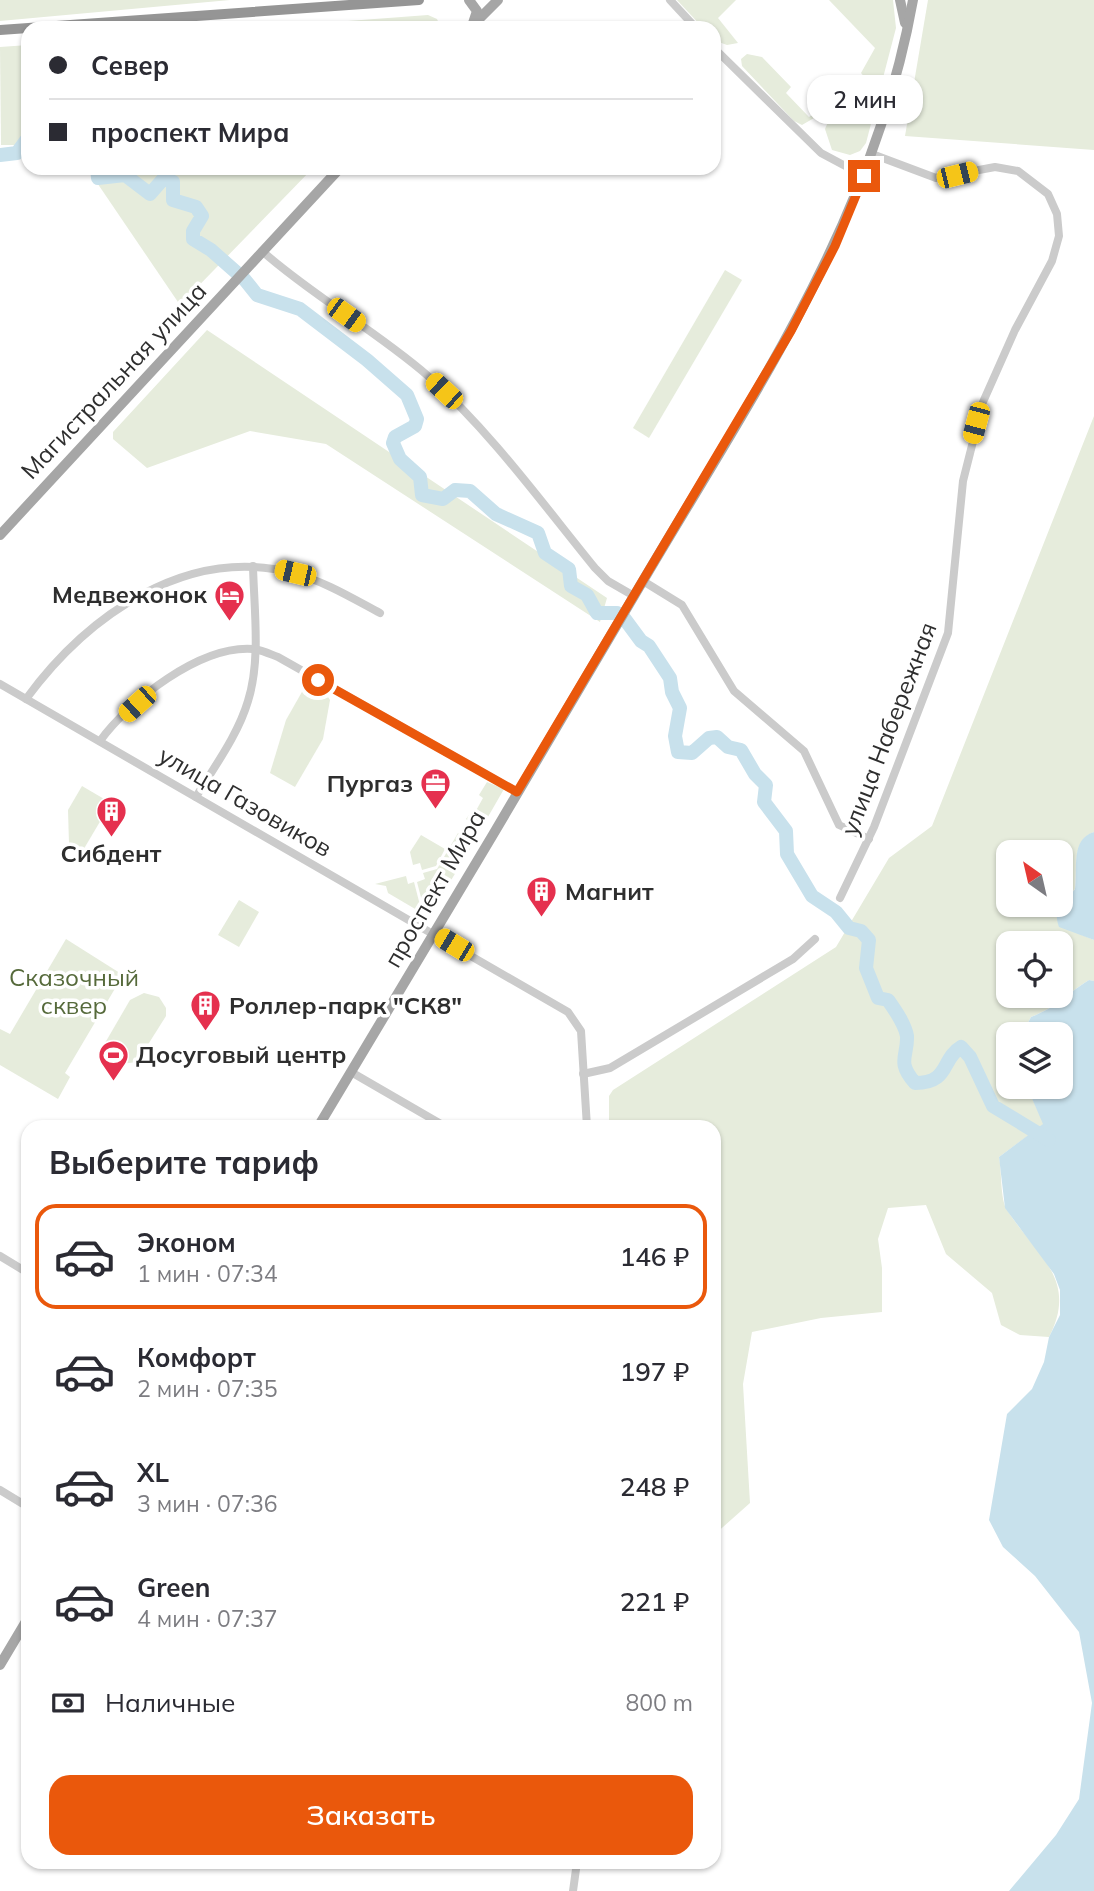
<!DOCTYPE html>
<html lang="ru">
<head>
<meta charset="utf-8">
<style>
  body { margin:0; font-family:Mulish,sans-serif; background:#f2f2f3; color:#2b2b33; height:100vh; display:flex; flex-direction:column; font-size:26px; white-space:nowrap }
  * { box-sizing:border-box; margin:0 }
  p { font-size:23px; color:#7c7c81 }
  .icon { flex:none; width:38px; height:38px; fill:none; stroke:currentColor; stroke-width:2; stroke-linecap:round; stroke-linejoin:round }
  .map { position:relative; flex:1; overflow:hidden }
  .side { position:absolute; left:21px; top:1120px; width:700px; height:749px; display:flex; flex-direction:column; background:#fff; border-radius:21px; box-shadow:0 2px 5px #0004 }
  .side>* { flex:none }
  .hud { position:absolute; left:21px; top:21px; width:700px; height:154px; border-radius:21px; box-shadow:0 2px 5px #0004; display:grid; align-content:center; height:154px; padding:0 28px; background:#fff }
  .needle { width:46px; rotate:326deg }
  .controls { position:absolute; left:996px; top:840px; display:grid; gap:14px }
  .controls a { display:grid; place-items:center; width:77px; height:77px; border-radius:14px; background:#fff; box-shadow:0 2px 5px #0004; font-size:35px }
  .end { position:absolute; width:32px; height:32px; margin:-16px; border:9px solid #ea580c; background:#fff; box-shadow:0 0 0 4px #fff }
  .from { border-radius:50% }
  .bubble { position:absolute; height:49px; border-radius:21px; background:#fff; box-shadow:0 2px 5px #0004; font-size:23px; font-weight:600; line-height:49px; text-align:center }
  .car { position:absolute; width:21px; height:42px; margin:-21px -10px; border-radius:9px; box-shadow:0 0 5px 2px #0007; background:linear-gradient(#f5c518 24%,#345 0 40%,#f5c518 0 76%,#345 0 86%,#f5c518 0) }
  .hud b { display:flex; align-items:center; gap:24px; height:66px; font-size:26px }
  .hud b+b { border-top:2px solid #e1e1e2 }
  .hud i { width:18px; height:18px; background:#2b2b33 }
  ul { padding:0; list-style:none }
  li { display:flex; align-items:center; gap:21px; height:105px; margin:0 14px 10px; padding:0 14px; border:4px solid transparent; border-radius:21px }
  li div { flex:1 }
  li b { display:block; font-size:26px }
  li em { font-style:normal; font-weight:600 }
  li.selected { border-color:#ea580c }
  li>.icon { width:63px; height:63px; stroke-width:1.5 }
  h2 { padding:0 28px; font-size:32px; line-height:84px }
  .pay { display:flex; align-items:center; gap:18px; height:77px; padding:0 28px; font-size:26px }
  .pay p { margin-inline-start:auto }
  .primary-button { display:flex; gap:14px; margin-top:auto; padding:14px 28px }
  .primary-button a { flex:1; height:80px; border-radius:21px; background:#ea580c; color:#fff; font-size:28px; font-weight:600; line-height:80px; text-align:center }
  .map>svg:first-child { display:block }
</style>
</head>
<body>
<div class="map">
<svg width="1094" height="1891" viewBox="0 0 1094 1891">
  <rect width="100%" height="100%" fill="#fff"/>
  <g fill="#e6ecdc" fill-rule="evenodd">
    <path d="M0,0H230L0,21Z"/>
    <path d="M677,0H736L718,18L738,43L727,45L716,41L714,28H703Z"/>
    <path d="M829,0H893L896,28L866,143L860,151L850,155L832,150L825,129L841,92L854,85V80L860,86L867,80L861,73L875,48Z"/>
    <path d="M928,0H1094V150L905,136Z"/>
    <path d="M428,15L437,19L441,28H253Z"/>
    <path d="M28,45V145H1L0,47Z"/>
    <path d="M747,54L762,57L791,87L786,93L809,117L815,113L814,118L802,125L794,121L742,66L741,59Z"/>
    <path d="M87,168H313L180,305Z"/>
    <path d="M725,270L742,280L649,438L633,428Z"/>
    <path d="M207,330L607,598L600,622L326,444L250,431L147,468L113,439V432Z"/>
    <path d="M1094,416V832C1071,840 1078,869 1075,889L1061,904L1060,852H1008V905H1059L1057,907L1082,935L1094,940V981L1089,980C1065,995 1059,1006 1031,1017L1022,1034H1008V1087H1027L1044,1124L999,1157C1002,1172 1000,1199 1007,1210C1036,1255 1079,1279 1049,1337L1020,1335L1001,1325L992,1293L946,1254L926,1205L888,1208L878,1239L882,1268V1312L821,1318L752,1332L743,1384L750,1503L714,1535V1127H609V1096L613,1090L836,947L889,858L932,826ZM1008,943H1060V996H1008Z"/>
    <path d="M307,683L326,694L330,700L323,739L295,787L270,773L286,720Z"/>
    <path d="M487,782L504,789L481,829L466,819L469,815L473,816L483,798L479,795Z"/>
    <path d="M82,786L111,803L82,852L69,844L68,810Z"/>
    <path d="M458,833L474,842L432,912L425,913L417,882L425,879L423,873L437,869Z"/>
    <path d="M421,835L445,849L436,866L422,870L420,863L413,865L410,852Z"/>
    <path d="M406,876L408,884L414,882L422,913L388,893L386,886L375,884Z"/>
    <path d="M239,900L259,912L239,947L218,935Z"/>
    <path d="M66,939L123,975L65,1073L70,1077L58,1099L0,1065V1029L10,1034Z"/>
    <path d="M144,993L159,997L166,1008V1016L137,1062L121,1064L113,1059L105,1043L130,1000Z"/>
  </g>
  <g fill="#c8e1ec">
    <path d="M1094,832V940L1059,927C1052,906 1063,904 1075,889C1078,869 1070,839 1094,832Z"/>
    <path d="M1089,980L1094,981V1891H1009L1056,1835L1079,1799L1092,1703L1079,1632L1035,1576L1003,1547L989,1520L1007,1414L1032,1389L1044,1362L1049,1337L1060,1315V1290L1054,1274L1005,1208L999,1157L1043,1124L1027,1087H1060V1034H1022L1031,1017C1059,1006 1065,995 1089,980Z"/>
  </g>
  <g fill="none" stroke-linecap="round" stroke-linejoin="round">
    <g stroke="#c8e1ec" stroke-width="14">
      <path d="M0,155L17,153L28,138"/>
      <path d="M97,168L98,178L125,175L150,194L164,178L173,182V200L196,207L202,216L193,231V239L211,250L245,280L257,295L300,309L367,360L407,395L417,419L415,426L395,437L393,443L400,459L420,477L422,495L443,499L455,490L470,491L496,514L538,533L545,553L569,569L571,586L587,595L597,613H617L624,618L641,641L649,646L670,678L672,692L680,708L675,736L678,752L692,753L709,738L717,737L728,747L741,750L755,774L766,785L764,802L786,831L787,854L812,896L836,912L849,928L861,931L869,940L866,968L878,998L888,1000C895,1010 905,1024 907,1036C908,1057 896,1061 915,1083C950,1083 941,1059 961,1047L970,1057L993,1106L1049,1140"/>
    </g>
    <g stroke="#cbcbcb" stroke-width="8">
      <path d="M670,0L696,28"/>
      <path d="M714,48L821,153L864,176"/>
      <path d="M262,251C314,297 375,330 428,376C491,432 542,503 595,568L608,581L634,596"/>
      <path d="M643,581L682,605L734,691L804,751L839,825L869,839"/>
      <path d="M0,684L568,1012L581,1031L587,1127"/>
      <path d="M26,699C87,616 186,545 293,573C324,581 352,598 380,613"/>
      <path d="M100,741C129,701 200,645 253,649C262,650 270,654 278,657L517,792"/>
      <path d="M196,797C214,767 238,735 248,701C261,660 254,609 253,566"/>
      <path d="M840,898L874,827L948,633L963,481L983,402L1015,330L1052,261L1059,236L1057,214L1048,194L1018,171L995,167L936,178L872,154"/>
      <path d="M351,1072L446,1127"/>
      <path d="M583,1074L610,1068L793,959L815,939"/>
      <path d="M0,1256L28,1273"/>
      <path d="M0,1490L28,1507"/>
      <path d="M573,1891L577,1862"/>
    </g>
    <g stroke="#a6a6a6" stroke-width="10">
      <path d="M469,0L477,11L473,23"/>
      <path d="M900,0L905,23"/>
      <path d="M470,28L498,0"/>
      <path d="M0,535L340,168"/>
      <path d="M318,1127C424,950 530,774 634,596C747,403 873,226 913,0"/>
      <path d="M0,1665L28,1618"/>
    </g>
    <path stroke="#959595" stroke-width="10" d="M0,30L419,0"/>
  </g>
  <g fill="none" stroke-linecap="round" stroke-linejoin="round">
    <path stroke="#ea580c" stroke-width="9" d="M318,680L517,792L791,331L835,246L864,176"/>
  </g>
  <defs>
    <symbol id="hotel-pin" viewBox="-11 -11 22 30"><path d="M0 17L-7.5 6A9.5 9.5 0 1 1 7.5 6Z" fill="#e5304e" stroke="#fff"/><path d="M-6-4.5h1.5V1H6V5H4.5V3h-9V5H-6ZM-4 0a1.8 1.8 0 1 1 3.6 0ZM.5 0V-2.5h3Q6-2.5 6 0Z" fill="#fff"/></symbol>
    <symbol id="office-pin" viewBox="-11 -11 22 30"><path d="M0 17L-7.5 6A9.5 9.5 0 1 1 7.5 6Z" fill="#e5304e" stroke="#fff"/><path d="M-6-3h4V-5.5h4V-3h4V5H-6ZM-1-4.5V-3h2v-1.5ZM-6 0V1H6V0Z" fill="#fff"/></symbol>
    <symbol id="building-pin" viewBox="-11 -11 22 30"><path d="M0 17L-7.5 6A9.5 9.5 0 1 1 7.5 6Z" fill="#e5304e" stroke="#fff"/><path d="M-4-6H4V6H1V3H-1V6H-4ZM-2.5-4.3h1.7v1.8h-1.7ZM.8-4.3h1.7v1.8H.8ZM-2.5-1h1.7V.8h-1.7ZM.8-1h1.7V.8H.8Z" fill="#fff"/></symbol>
    <symbol id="stadium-pin" viewBox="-11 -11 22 30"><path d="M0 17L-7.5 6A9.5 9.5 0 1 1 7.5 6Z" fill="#e5304e" stroke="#fff"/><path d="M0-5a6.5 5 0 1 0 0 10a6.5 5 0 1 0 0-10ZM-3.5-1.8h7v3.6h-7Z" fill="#fff"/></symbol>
  </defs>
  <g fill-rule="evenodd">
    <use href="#hotel-pin" x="212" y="578" width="35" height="47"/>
    <use href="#office-pin" x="418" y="766" width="35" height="47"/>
    <use href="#building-pin" x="94" y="794" width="35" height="47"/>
    <use href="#building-pin" x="524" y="874" width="35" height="47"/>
    <use href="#building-pin" x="188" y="988" width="35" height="47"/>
    <use href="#stadium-pin" x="96" y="1038" width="35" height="47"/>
  </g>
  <g text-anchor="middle" stroke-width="7" stroke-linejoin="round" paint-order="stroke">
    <g font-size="24" fill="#2e2e2e" stroke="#fff">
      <text transform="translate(114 381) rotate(-47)" y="8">Магистральная улица</text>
      <text transform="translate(889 729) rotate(-69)" y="8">улица Набережная</text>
      <text transform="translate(245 802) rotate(30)" y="8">улица Газовиков</text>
      <text transform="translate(435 889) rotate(-60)" y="8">проспект Мира</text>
    </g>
    <g font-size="24" font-weight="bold" fill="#2e2e2e" stroke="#fff" text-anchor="start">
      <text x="207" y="603" text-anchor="end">Медвежонок</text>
      <text x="413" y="792" text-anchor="end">Пургаз</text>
      <text x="111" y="862" text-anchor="middle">Сибдент</text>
      <text x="565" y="900">Магнит</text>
      <text x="229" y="1014">Роллер-парк "СК8"</text>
      <text x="136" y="1063">Досуговый центр</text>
    </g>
    <g font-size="24" fill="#566a3b" stroke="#fff">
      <text x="74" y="986">Сказочный<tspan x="74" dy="28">сквер</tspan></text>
    </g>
  </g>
</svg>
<div class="controls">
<a><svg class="needle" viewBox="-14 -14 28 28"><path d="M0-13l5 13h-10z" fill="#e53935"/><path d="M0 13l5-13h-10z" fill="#7c7c81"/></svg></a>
<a><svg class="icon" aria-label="locate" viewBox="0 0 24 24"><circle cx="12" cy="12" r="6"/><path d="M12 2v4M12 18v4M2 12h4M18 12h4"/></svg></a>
<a><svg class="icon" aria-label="layers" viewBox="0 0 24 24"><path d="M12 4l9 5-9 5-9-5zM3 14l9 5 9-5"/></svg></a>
</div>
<i class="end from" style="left:318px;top:680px"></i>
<i class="end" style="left:864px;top:176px"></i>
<div class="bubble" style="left:807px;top:75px;width:116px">2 мин</div>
<i class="car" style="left:957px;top:175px;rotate:76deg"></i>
<i class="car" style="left:346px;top:315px;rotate:126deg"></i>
<i class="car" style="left:444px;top:391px;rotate:313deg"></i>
<i class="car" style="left:976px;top:423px;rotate:195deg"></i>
<i class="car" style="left:295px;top:573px;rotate:283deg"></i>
<i class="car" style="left:137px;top:704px;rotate:228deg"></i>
<i class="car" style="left:454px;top:945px;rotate:301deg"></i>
<div class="hud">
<b><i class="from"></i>Север</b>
<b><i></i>проспект Мира</b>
</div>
<section class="side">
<h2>Выберите тариф</h2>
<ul>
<li class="selected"><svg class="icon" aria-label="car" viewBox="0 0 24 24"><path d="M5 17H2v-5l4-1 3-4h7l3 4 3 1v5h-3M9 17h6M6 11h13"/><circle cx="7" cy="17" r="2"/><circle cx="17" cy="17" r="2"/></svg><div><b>Эконом</b><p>1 мин · 07:34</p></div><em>146 ₽</em></li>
<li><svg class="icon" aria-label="car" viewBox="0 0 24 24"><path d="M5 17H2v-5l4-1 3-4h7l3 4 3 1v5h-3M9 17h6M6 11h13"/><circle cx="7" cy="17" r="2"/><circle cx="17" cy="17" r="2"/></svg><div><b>Комфорт</b><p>2 мин · 07:35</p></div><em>197 ₽</em></li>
<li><svg class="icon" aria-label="car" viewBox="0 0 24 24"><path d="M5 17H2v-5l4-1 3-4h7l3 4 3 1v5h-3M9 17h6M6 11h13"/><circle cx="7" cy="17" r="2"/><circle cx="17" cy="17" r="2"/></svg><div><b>XL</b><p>3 мин · 07:36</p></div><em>248 ₽</em></li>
<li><svg class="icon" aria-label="car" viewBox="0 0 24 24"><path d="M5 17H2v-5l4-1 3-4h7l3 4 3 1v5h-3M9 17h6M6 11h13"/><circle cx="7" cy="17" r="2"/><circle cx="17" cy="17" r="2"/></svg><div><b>Green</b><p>4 мин · 07:37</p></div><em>221 ₽</em></li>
</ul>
<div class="pay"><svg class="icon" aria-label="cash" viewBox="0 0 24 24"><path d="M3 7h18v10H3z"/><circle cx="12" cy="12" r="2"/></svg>Наличные<p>800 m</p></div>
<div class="primary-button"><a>Заказать</a></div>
</section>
</div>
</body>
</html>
